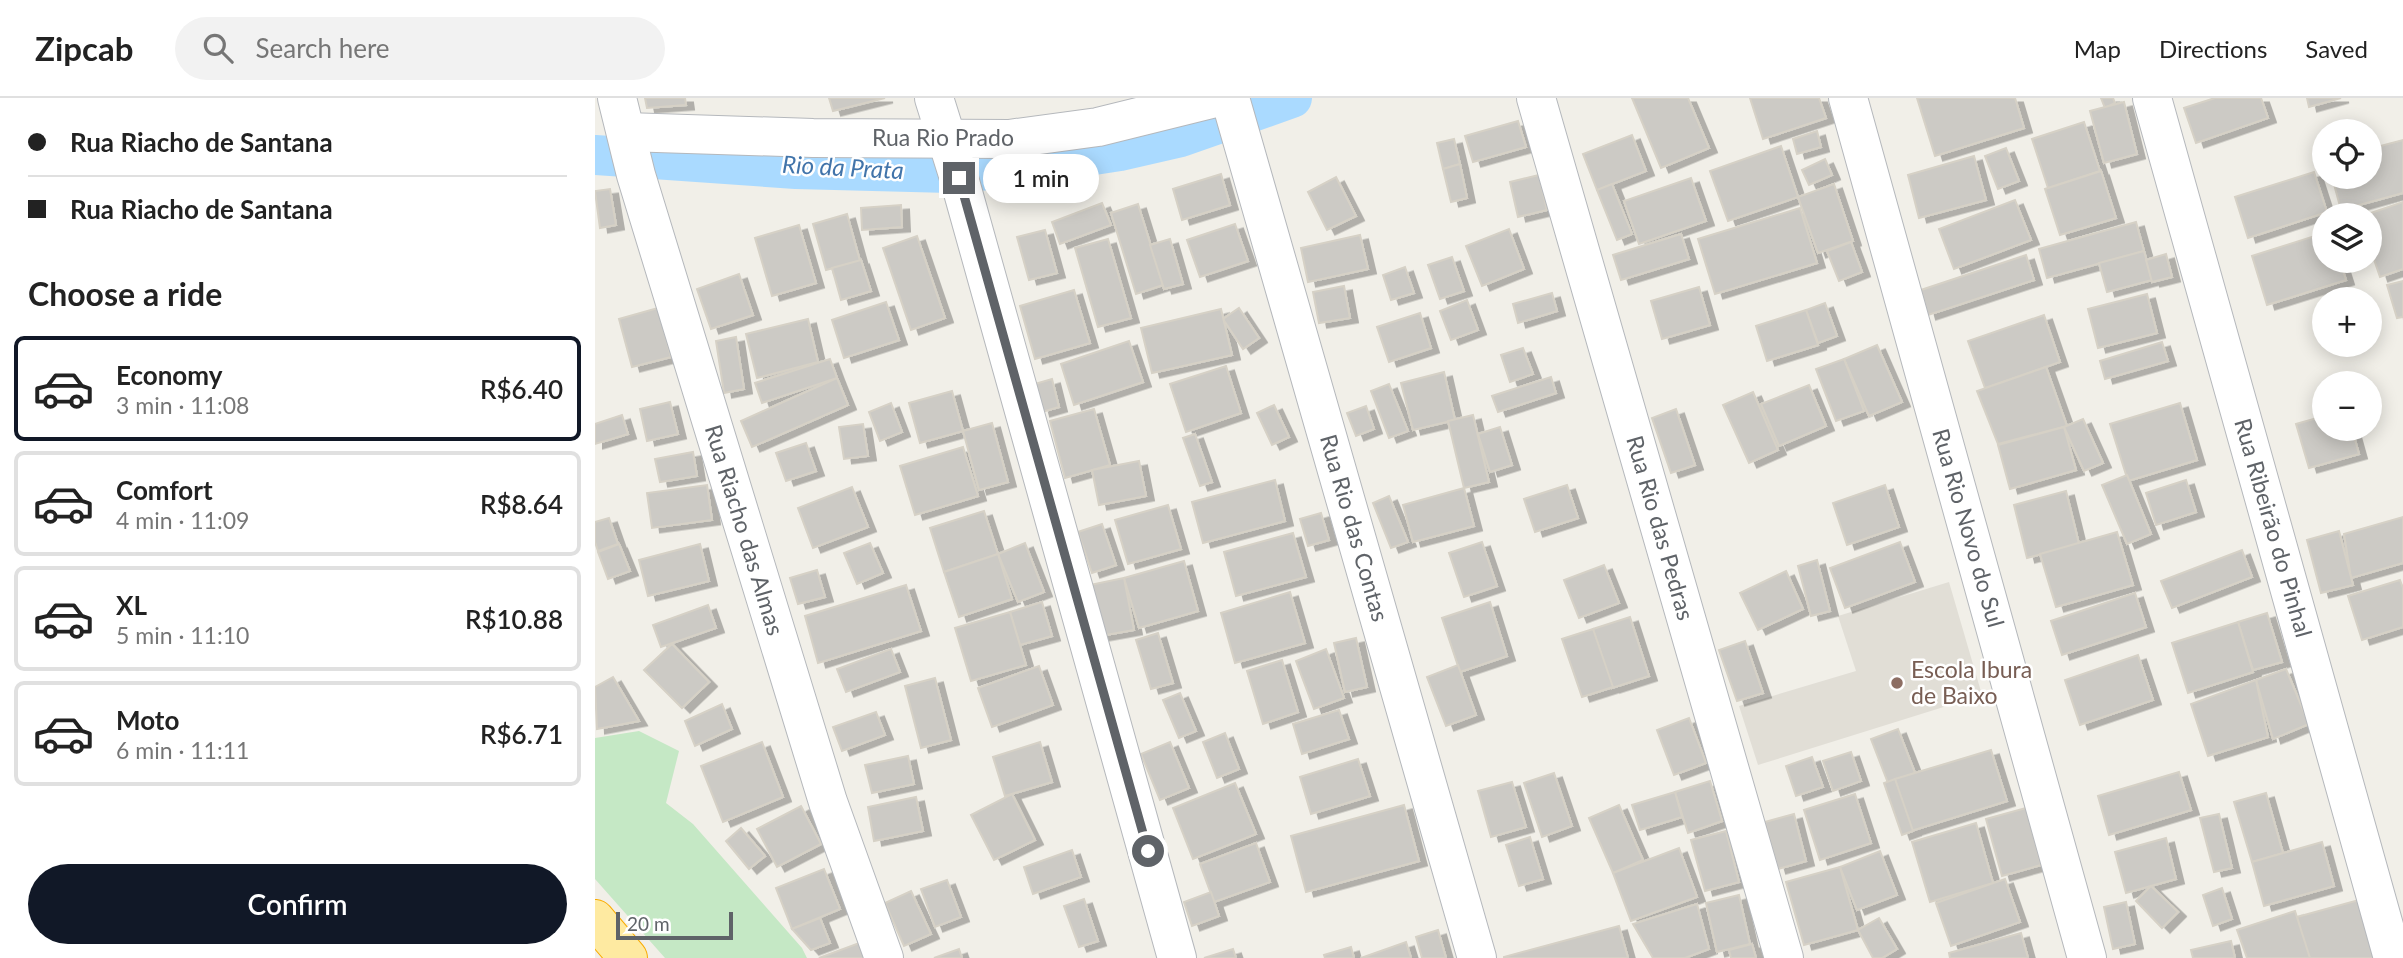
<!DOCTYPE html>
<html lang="en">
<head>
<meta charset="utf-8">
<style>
  body { margin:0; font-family:Lato,sans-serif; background:#f2f2f2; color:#222; height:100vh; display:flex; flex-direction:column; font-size:26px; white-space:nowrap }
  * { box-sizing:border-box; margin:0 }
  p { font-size:23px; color:#767676 }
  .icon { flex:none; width:38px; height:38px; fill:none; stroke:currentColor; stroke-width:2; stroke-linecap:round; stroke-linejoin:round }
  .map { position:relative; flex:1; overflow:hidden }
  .details { display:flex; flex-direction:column; background:#fff; width:595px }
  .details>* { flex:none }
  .top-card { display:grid; align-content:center; height:154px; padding:0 28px; background:#fff }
  .tools { position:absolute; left:1717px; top:21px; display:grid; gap:14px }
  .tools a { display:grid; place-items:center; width:70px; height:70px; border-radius:50%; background:#fff; box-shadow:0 4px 18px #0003; font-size:35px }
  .scale { position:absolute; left:21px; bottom:18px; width:117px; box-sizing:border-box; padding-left:7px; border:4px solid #5f6368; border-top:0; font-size:19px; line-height:24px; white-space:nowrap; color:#5f6368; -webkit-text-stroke:5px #fff; paint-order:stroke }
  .end { position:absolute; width:32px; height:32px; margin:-16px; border:9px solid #5f6368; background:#fff; box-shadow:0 0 0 4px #fff }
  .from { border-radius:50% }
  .bubble { position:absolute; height:49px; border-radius:24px; background:#fff; box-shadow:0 4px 18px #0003; font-size:23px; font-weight:600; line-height:49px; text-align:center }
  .top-card b { display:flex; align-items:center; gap:24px; height:66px; font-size:26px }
  .top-card b+b { border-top:2px solid #e0e0e0 }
  .top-card i { width:18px; height:18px; background:#222 }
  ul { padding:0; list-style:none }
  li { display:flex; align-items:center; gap:21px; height:105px; margin:0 14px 10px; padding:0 14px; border:4px solid #e0e0e0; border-radius:10px }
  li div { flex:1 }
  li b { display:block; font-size:26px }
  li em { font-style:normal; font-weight:600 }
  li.on { border-color:#111827 }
  li>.icon { width:63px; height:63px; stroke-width:1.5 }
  h2 { padding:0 28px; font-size:32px; line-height:84px }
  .button { display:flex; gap:14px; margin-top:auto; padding:14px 28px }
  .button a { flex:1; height:80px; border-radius:42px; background:#111827; color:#fff; font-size:28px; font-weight:600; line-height:80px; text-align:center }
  header { display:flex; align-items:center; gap:42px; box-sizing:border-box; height:98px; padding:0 35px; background:#fff; border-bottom:2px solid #e0e0e0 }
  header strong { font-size:33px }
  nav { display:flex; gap:38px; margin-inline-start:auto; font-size:24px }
  .search { width:490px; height:63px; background:#f2f2f2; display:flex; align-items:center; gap:18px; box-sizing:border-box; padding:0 24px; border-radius:38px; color:#767676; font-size:26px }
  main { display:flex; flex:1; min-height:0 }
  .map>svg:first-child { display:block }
</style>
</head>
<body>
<header>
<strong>Zipcab</strong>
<div class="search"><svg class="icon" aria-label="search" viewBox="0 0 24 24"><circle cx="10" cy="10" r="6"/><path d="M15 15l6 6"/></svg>Search here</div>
<nav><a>Map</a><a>Directions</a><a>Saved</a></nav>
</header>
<main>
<section class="details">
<div class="top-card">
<b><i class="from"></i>Rua Riacho de Santana</b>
<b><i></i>Rua Riacho de Santana</b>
</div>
<h2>Choose a ride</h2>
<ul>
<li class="on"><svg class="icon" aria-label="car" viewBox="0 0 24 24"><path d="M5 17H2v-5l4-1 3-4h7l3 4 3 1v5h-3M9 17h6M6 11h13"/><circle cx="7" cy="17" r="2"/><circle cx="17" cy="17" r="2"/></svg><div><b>Economy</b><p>3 min · 11:08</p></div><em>R$6.40</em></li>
<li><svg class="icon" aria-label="car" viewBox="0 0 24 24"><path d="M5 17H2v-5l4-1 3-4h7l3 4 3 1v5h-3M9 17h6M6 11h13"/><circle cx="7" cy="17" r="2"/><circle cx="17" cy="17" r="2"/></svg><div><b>Comfort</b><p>4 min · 11:09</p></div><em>R$8.64</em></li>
<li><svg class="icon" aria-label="car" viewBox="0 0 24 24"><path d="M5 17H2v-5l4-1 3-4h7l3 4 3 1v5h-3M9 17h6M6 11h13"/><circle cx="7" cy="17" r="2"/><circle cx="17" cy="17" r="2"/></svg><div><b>XL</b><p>5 min · 11:10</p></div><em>R$10.88</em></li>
<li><svg class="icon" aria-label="car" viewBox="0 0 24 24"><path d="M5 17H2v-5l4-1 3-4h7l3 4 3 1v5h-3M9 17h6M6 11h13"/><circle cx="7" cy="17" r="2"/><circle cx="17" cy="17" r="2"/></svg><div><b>Moto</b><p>6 min · 11:11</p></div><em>R$6.71</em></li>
</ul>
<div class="button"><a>Confirm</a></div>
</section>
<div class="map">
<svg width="1808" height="860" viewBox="0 0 1808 860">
  <defs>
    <filter id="shadow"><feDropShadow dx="8" dy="4.5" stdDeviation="0" flood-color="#0004"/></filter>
  </defs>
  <rect width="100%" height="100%" fill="#f1efe8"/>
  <path fill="#e1ded6" d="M1354,484L1387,597L1163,667L1144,608L1261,573L1243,518Z"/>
  <path fill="#c5e8c5" d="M44,633L84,653L71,705L98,726L207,850L212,860H70L0,781V640Z"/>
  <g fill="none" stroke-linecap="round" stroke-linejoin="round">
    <path stroke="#aadaff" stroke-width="40" d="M0,57L201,71L355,75L408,71L525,53L586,39L697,0"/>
  </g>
  <g fill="#cccac5" stroke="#d6d1c6" stroke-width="2" filter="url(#shadow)">
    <path d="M50,0H90L91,7L52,10Z"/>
    <path d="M234,0H290L238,13Z"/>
    <path d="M1037,0H1093L1114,50L1066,70Z"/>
    <path d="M1155,0H1224L1231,20L1168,41Z"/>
    <path d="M1322,0H1420L1429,30L1340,58Z"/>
    <path d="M1506,0H1518L1520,5L1510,10Z"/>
    <path d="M1620,0H1666L1673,20L1601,45L1589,10Z"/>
    <path d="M1712,0H1746L1714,9Z"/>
    <path d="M1529,4L1542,56L1509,65L1495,13Z"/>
    <path d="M923,23L931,49L878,64L870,38Z"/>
    <path d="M1489,24L1505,73L1453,90L1437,41Z"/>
    <path d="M1222,33L1226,49L1202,56L1198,41Z"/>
    <path d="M1037,37L1051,73L1002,92L988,56Z"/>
    <path d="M859,41L865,66L848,71L842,45Z"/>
    <path d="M1808,42V95L1746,112L1737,79H1774V51Z"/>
    <path d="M1186,48L1203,99L1133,123L1115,73Z"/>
    <path d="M1411,50L1424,83L1403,91L1390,58Z"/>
    <path d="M1379,58L1391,102L1324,120L1313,77Z"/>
    <path d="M1230,61L1237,77L1214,87L1207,72Z"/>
    <path d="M865,66L872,100L856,104L848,71Z"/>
    <path d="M1506,73L1521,120L1465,137L1450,91Z"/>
    <path d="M1719,74L1732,114L1653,140L1640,99Z"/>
    <path d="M626,76L635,107L587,122L578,91Z"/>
    <path d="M944,77L952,112L923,119L915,84Z"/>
    <path d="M741,79L761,118L732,132L713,94Z"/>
    <path d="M1096,80L1111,123L1044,146L1029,103Z"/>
    <path d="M1017,86L1037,136L1022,142L1002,92Z"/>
    <path d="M1239,86L1258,143L1223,155L1203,99Z"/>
    <path d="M15,91L21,127L5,130L0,93Z"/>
    <path d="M1420,102L1436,142L1359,171L1344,131Z"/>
    <path d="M1808,104V171L1785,179L1774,147V117H1770Z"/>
    <path d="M507,105L516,127L465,146L457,124Z"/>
    <path d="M543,106L568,187L541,196L516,115Z"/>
    <path d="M306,107L307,129L267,132L266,110Z"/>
    <path d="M1205,110L1222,165L1120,196L1103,141Z"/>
    <path d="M252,116L265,163L231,172L218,126Z"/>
    <path d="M1541,124L1549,153L1452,180L1444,151Z"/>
    <path d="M640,126L653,163L605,179L592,142Z"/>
    <path d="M204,127L221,185L177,198L160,140Z"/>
    <path d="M914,131L929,171L887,188L871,148Z"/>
    <path d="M450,132L462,175L434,182L422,139Z"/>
    <path d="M1729,135V163H1745L1751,182L1672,207L1657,158Z"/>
    <path d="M1086,136L1094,161L1026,182L1018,157Z"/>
    <path d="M765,137L773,171L713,184L706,150Z"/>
    <path d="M322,138L350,220L316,232L288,150Z"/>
    <path d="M513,141L536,220L503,229L480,150Z"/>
    <path d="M575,141L588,186L569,191L555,147Z"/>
    <path d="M1256,144L1267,174L1244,183L1232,153Z"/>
    <path d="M1549,153L1557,182L1512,194L1504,165Z"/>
    <path d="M1571,156L1577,179L1557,184L1551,162Z"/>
    <path d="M1431,157L1439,182L1333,217L1326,192Z"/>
    <path d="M857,159L869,193L845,201L833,167Z"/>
    <path d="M266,162L276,193L246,202L237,170Z"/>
    <path d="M810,169L819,195L796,202L788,177Z"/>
    <path d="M144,176L158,217L116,231L102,191Z"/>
    <path d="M1808,183V219L1802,220L1792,187Z"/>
    <path d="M749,188L755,220L724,225L718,194Z"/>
    <path d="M1104,189L1115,227L1067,241L1056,203Z"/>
    <path d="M479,192L495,245L440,261L425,208Z"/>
    <path d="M957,195L962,213L923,225L918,206Z"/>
    <path d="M1552,196L1562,235L1503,250L1493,211Z"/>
    <path d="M872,202L883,232L856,242L845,213Z"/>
    <path d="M291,204L304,242L249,260L237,222Z"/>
    <path d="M1230,205L1242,238L1223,245L1211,212Z"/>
    <path d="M63,210L76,259L37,269L24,221Z"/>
    <path d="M644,210L664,240L648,251L628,221Z"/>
    <path d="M626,211L637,257L557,275L546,230Z"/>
    <path d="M1211,212L1223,247L1172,263L1161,228Z"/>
    <path d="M825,215L836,250L794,264L782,229Z"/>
    <path d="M1449,217L1465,264L1390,290L1373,243Z"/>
    <path d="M213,221L223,264L162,280L151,236Z"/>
    <path d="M141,239L149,291L129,295L121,243Z"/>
    <path d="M534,243L548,284L479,307L466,266Z"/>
    <path d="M1567,244L1573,263L1510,281L1505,263Z"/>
    <path d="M1282,247L1307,304L1274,318L1249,261Z"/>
    <path d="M928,250L938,276L915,284L906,257Z"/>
    <path d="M235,261L242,280L167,305L160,285Z"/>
    <path d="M1249,261L1269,313L1241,323L1221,271Z"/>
    <path d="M631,268L646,315L591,334L575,286Z"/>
    <path d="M1451,269L1472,328L1403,346L1382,293Z"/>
    <path d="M849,274L860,322L818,332L806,285Z"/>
    <path d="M956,279L961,295L903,314L897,298Z"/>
    <path d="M242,280L253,307L157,349L146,323Z"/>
    <path d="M457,281L464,309L447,314L440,286Z"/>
    <path d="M794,286L813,333L794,340L776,293Z"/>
    <path d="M1214,287L1231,328L1184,348L1166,306Z"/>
    <path d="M357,293L368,333L325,345L314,305Z"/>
    <path d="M1158,294L1183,352L1154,365L1128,307Z"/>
    <path d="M75,304L83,336L52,343L45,311Z"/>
    <path d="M296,305L307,334L285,343L274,314Z"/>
    <path d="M1585,305L1602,362L1533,383L1515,326Z"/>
    <path d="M679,307L694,339L677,347L662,315Z"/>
    <path d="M771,308L779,331L761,338L752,315Z"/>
    <path d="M499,311L515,367L470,380L455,323Z"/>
    <path d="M1081,311L1100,367L1076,375L1057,320Z"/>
    <path d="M27,317L33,336L0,346V326Z"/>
    <path d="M878,317L894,384L869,390L853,323Z"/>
    <path d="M1729,318V331H1757L1764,356L1714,370L1701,326Z"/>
    <path d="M1488,321L1508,365L1489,373L1469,329Z"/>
    <path d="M397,325L413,384L384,392L368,333Z"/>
    <path d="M268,326L273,358L249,361L244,329Z"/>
    <path d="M905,329L917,367L895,374L883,336Z"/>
    <path d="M1469,329L1481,372L1415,391L1403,347Z"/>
    <path d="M600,336L617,384L605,388L588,340Z"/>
    <path d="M211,345L221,373L191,383L181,355Z"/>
    <path d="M368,349L383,398L320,417L305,368Z"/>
    <path d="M98,354L102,378L65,384L60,361Z"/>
    <path d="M544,363L551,398L504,407L497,372Z"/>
    <path d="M1532,377L1556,436L1532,446L1507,387Z"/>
    <path d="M680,382L690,423L608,445L597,404Z"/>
    <path d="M1591,382L1601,414L1561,427L1551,395Z"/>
    <path d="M112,387L117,422L57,430L52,395Z"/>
    <path d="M972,387L983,420L940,434L929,401Z"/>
    <path d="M1290,387L1304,429L1252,447L1238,405Z"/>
    <path d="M257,389L273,429L218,450L203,410Z"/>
    <path d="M869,390L879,428L818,444L808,407Z"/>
    <path d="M1471,393L1484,446L1432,460L1419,407Z"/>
    <path d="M794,398L813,444L796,450L778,405Z"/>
    <path d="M573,407L586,451L533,466L520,422Z"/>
    <path d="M389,413L403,456L349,474L335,430Z"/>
    <path d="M726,415L734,442L713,448L705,421Z"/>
    <path d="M1808,419V465L1756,480L1749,436Z"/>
    <path d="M14,420L23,446L3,453L0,444V424Z"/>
    <path d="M507,426L521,467L497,475L483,434Z"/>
    <path d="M1744,433L1758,487L1726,495L1712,442Z"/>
    <path d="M1522,434L1538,487L1461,509L1445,456Z"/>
    <path d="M698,435L711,479L641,498L629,454Z"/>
    <path d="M887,444L902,488L869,499L854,455Z"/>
    <path d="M1305,444L1320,484L1250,510L1235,470Z"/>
    <path d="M275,445L288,475L262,486L249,455Z"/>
    <path d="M430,445L449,494L423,504L403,456Z"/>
    <path d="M24,446L35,473L13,481L3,454Z"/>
    <path d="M105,446L114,483L53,498L44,462Z"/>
    <path d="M1647,452L1657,479L1577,510L1566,483Z"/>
    <path d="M403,456L417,501L364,519L349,474Z"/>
    <path d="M1222,462L1235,513L1216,518L1203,468Z"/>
    <path d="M589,463L603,513L544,530L529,480Z"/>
    <path d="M1009,467L1024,505L984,520L969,482Z"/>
    <path d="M222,472L230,499L203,506L195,480Z"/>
    <path d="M1191,473L1208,511L1163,532L1145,495Z"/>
    <path d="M529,480L539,532L505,538L495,487Z"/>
    <path d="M1805,482L1808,490V529L1767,542L1753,498Z"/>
    <path d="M311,487L326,533L223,565L210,518Z"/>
    <path d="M695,494L710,545L640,565L626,515Z"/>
    <path d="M1540,495L1551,529L1467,557L1456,523Z"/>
    <path d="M447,504L457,538L425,547L415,514Z"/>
    <path d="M895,504L912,558L865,574L847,520Z"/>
    <path d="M113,507L121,530L66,549L58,527Z"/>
    <path d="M415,514L431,567L376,583L360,530Z"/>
    <path d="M1672,515L1687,564L1658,572L1643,524Z"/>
    <path d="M1035,519L1054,578L1017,590L998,531Z"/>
    <path d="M1643,524L1658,574L1593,595L1577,545Z"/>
    <path d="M998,531L1018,589L987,599L967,541Z"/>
    <path d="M563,535L578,585L556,591L541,542Z"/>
    <path d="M761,540L772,589L750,594L739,545Z"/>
    <path d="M1150,543L1168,595L1142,603L1124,552Z"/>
    <path d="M77,546L114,584L87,610L49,572Z"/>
    <path d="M296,551L305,574L251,594L242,571Z"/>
    <path d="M731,551L749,600L719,611L701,563Z"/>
    <path d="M1543,557L1558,602L1485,627L1470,582Z"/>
    <path d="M687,562L703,614L668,626L652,573Z"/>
    <path d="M863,567L881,617L851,628L832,579Z"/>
    <path d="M444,568L458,607L397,629L383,590Z"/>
    <path d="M1691,571L1714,626L1678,641L1661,582Z"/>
    <path d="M18,579L44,623L2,631L0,589Z"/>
    <path d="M340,580L356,642L326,650L310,588Z"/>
    <path d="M1661,582L1673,639L1613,658L1596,606Z"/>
    <path d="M585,595L601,633L584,640L568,602Z"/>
    <path d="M127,606L137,631L100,648L90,623Z"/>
    <path d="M744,612L754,641L707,656L698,626Z"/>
    <path d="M281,614L290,637L247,653L238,629Z"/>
    <path d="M1094,620L1111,665L1079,677L1062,632Z"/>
    <path d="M1303,631L1320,675L1293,685L1276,641Z"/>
    <path d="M630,635L644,671L622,680L608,644Z"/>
    <path d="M167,644L188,699L128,724L106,668Z"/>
    <path d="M445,644L457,684L410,698L398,659Z"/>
    <path d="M575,644L594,690L565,702L546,656Z"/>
    <path d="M1396,652L1412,703L1316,733L1300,681Z"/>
    <path d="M1256,654L1266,683L1238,693L1228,663Z"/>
    <path d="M313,658L319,686L277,695L270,667Z"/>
    <path d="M1217,659L1228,689L1201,698L1191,668Z"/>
    <path d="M763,661L775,698L716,716L705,679Z"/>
    <path d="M1584,674L1596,712L1514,737L1503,698Z"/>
    <path d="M959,675L977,728L947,739L929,685Z"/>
    <path d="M1300,681L1318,733L1307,737L1289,685Z"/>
    <path d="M1115,683L1127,723L1093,735L1080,694Z"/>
    <path d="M917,684L931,729L896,739L883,693Z"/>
    <path d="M640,685L661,736L598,761L578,710Z"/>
    <path d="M1080,694L1087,719L1045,732L1037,707Z"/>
    <path d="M1671,695L1688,755L1657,764L1639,704Z"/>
    <path d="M417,696L440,742L399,762L376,717Z"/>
    <path d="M1260,696L1276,745L1225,762L1209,712Z"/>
    <path d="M321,699L328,733L279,743L273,709Z"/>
    <path d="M809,707L824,763L711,794L696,738Z"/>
    <path d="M1024,707L1048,762L1018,775L994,720Z"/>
    <path d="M206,708L226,746L182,769L162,731Z"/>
    <path d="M1431,710L1446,767L1407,778L1391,721Z"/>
    <path d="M1199,716L1211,763L1183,771L1170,724Z"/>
    <path d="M1624,716L1637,770L1619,774L1605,720Z"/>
    <path d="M1381,725L1398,785L1335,804L1317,744Z"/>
    <path d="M146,730L170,758L154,771L131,743Z"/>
    <path d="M1131,733L1144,784L1110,793L1096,742Z"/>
    <path d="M935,739L948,781L924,788L911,747Z"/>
    <path d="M1571,740L1581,781L1531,795L1520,754Z"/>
    <path d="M1727,744L1739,788L1669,808L1657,764Z"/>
    <path d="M661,745L675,784L619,804L605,766Z"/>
    <path d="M1084,750L1102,799L1036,823L1018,775Z"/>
    <path d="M477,752L486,779L438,796L429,769Z"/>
    <path d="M1285,753L1302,797L1262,812L1245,769Z"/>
    <path d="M1245,769L1263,832L1209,847L1191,784Z"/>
    <path d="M229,771L245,811L197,831L181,790Z"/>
    <path d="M1410,781L1425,824L1356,848L1341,805Z"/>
    <path d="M352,782L366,819L340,829L326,791Z"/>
    <path d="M1556,788L1583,814L1567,830L1541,803Z"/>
    <path d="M1627,790L1637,821L1618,828L1608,797Z"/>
    <path d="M316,793L336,836L309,848L290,805Z"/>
    <path d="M616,794L624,818L597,828L589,804Z"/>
    <path d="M1144,797L1155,846L1122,854L1111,805Z"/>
    <path d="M489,801L503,843L484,849L469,808Z"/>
    <path d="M1764,802L1780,860H1713L1702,819Z"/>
    <path d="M1531,804L1540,846L1518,851L1509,809Z"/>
    <path d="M1102,806L1114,851L1090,860H1058L1038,826Z"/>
    <path d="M1700,813L1715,860H1652L1642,832Z"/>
    <path d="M225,820L235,845L216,852L197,831Z"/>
    <path d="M1284,820L1302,851L1287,860H1278L1263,832Z"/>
    <path d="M1024,828L1033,860H909V859Z"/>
    <path d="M843,832L851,860H827L821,839Z"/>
    <path d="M1426,835L1433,860H1355L1354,855Z"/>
    <path d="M1636,843L1640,860H1598L1596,852Z"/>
    <path d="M267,844L273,860H224Z"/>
    <path d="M811,844L816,860H766Z"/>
    <path d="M1157,846L1161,860H1136L1134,852Z"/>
    <path d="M756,849L759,860H730L729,857Z"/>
    <path d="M364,851L367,860H339Z"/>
    <path d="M638,851L641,860H609Z"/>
  </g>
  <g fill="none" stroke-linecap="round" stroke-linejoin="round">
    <defs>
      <g id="minor">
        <path d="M22,0L41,77L233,704L289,860"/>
        <path d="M339,0L364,80L582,860"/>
        <path d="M635,0L882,860"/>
        <path d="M941,0L1189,860"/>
        <path d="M1253,0L1492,860"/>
        <path d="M1557,0L1798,860"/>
        <path d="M31,34L218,40L414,41L503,29L620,0"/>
      </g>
      <path id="trunk" d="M0,821L33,860"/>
    </defs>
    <use href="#minor" stroke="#b5b8bc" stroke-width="40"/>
    <use href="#trunk" stroke="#f9ab00" stroke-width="40"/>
    <use href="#minor" stroke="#fff" stroke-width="38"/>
    <use href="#trunk" stroke="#feeaa1" stroke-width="38"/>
  </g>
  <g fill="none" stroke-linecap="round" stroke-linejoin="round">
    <path stroke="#5f6368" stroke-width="9" d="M364,80L553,753"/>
  </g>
  <circle fill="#8d6e63" stroke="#fff" stroke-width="2.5" cx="1302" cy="585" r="7"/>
  <g text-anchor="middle" stroke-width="5" stroke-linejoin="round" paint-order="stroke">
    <g font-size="23" fill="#5f6368" stroke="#fff">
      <text x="348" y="48">Rua Rio Prado</text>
      <text transform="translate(759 430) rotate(74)" y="8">Rua Rio das Contas</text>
      <text transform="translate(1065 430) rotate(74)" y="8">Rua Rio das Pedras</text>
      <text transform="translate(1373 430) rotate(74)" y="8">Rua Rio Novo do Sul</text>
      <text transform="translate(1678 430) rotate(74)" y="8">Rua Ribeirão do Pinhal</text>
      <text transform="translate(149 432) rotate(73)" y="8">Rua Riacho das Almas</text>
    </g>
    <g font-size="23" fill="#785e54" stroke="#fff" text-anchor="start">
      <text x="1316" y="580">Escola Ibura<tspan x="1316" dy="26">de Baixo</tspan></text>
    </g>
    <g font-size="24" font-style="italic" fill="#4174aa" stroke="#fff">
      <text transform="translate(248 70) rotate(3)" y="8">Rio da Prata</text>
    </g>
  </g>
</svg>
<div class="tools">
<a><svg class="icon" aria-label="locate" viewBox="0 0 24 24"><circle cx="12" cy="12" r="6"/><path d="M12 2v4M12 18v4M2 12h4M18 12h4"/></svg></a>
<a><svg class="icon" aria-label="layers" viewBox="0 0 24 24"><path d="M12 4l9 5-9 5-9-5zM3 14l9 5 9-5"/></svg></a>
<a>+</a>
<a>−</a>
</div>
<div class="scale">20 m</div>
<i class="end from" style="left:553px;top:753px"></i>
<i class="end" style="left:364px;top:80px"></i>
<div class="bubble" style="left:388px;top:56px;width:116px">1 min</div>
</div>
</main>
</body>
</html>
